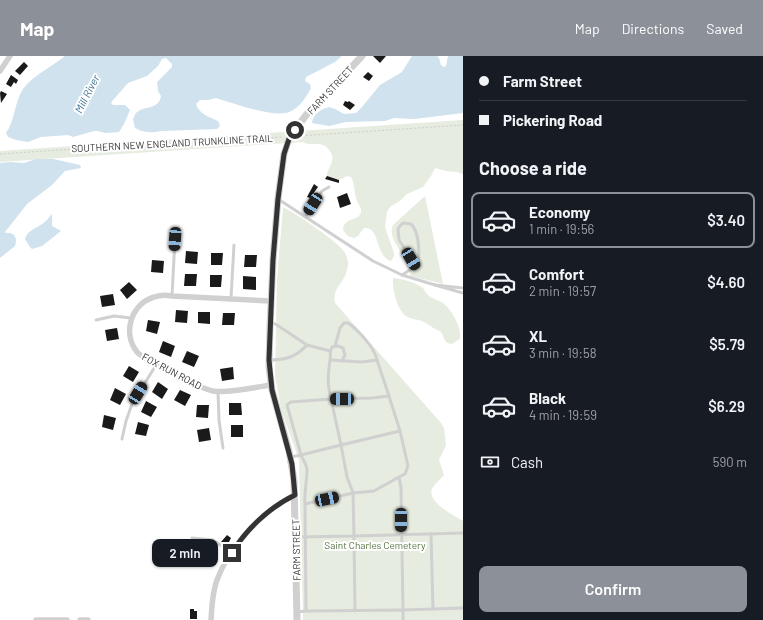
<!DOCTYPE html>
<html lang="en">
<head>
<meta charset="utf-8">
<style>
  body { margin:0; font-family:Barlow,sans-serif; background:#20242c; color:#f1f3f6; height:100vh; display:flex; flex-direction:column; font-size:15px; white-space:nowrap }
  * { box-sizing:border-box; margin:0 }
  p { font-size:13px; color:#9ea1a6 }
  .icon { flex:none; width:22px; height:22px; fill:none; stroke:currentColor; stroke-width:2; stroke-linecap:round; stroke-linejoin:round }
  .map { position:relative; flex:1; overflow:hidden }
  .side { display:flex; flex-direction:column; background:#171b24; width:300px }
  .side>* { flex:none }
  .top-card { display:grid; align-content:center; height:88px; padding:0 16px; background:#171b24 }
  .end { position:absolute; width:18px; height:18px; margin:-9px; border:5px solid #333; background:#fff; box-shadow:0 0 0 2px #fff }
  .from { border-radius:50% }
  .bubble { position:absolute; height:28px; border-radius:8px; background:#171b24; box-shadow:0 1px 3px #0004; font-size:13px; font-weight:600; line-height:28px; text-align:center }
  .car { position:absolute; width:12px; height:24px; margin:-12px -6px; border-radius:5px; box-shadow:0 0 3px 1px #0007; background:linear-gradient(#222 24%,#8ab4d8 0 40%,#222 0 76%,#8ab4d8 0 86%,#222 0) }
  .top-card b { display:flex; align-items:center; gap:14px; height:38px; font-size:15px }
  .top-card b+b { border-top:1px solid #363941 }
  .top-card i { width:10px; height:10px; background:#f1f3f6 }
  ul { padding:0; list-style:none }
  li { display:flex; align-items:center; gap:12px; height:56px; margin:0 8px 6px; padding:0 8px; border:2px solid transparent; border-radius:8px }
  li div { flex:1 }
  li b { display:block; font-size:15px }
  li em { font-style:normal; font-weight:600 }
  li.active { border-color:#8c9099 }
  li>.icon { width:36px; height:36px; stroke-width:1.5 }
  h2 { padding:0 16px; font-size:18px; line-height:48px }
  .pay { display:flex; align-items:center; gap:10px; height:44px; padding:0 16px; font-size:15px }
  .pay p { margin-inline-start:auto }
  .button { display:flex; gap:8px; margin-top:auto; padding:8px 16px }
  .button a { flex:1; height:46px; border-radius:8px; background:#8c9099; color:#fff; font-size:16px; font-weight:600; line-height:46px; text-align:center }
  header { display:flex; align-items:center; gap:24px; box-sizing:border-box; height:56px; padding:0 20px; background:#8c9099; color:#fff }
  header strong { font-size:19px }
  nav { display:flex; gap:22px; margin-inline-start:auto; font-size:14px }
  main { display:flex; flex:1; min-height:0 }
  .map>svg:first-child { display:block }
</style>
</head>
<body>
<header>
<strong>Map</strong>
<nav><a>Map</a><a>Directions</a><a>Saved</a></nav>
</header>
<main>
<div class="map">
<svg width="463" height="564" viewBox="0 0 463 564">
  <rect width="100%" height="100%" fill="#fff"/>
  <g fill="#e6ecdf">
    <path d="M463,64V118L457,116L446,115L435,112L431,120L423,131L407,138L401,144L390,151L387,156L385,171L394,197V200L391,205C374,199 381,171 364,172L358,180L354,182L348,180L343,174C344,160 359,166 361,156C362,152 358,148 357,145C354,137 355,128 351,121L347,120L339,124L327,121C326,113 336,106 331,97C323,82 312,92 303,86L0,106V95Z"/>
    <path d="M425,140L443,228L411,220C408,214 406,207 404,202C399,191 388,181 393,169Z"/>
    <path d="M283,151C295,157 339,186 345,197C348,202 349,208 347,214C344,228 332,231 335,247L441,367L444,372L446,389L439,404L444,419C441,423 434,428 432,433C427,447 454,459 463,465V564H303L299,404L281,353L275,320L277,224Z"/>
    <path d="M393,222C403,223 415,226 423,232C425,235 426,238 429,240C433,243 438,244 443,247C452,254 462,272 460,283L452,288C442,286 446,282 440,275C432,272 430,269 424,266C419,263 412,264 406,260C397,254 392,232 393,222Z"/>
  </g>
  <g fill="#cfe2ee">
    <path d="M65,0H342L335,6L306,21L305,25L310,28L311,32C306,41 300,52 289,56C273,62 233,47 216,42L208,44H200L196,48C199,58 209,61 218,65L220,70L217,73L161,75C152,77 144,77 135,72L133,63C134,61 135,59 136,57C144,49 158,55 161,40L158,35L157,26L172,11V8L166,2L162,3L158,10L147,20L128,27L113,44L111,47L113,49H125L130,54L124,68L119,76L105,77L98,75H94L73,81L68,79L41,81L28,86L16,84L8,81L6,77C15,65 14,47 23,33C32,20 53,10 65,0Z"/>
    <path d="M412,0H437L439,2L441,9L444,11L446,10L448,0H463V57L414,63L394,62L385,65L346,66L329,70L312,67C313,58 321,53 329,51L335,53L344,58L356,57L362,51L380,29L402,16Z"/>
    <path d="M36,103H53L80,109L81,112L65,115L52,129L27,148L5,176V177C14,176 18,181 15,190L0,202V107L11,106L24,107Z"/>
    <path d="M52,158V170L61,175L42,190L32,193L30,191L25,183C27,175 36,172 42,168C46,166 49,161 52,158Z"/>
  </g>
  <g fill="#1a1a1a">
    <path d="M373,0H386L380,7Z"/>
    <path d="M24,6L28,10L20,19L15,15Z"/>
    <path d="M368,16L373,20L369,25L363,21Z"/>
    <path d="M11,19L18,24L16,28L14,26L11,31L6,28Z"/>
    <path d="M1,35L7,38L1,47L0,37Z"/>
    <path d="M345,45L348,46L349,45L355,49L350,54L343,49Z"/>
    <path d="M327,120L339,124V127L325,123Z"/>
    <path d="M314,128L318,131L310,142L307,141Z"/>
    <path d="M347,137L351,148L340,152L337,141Z"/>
    <path d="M186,195L198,196L197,208L185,207Z"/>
    <path d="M211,197H223L222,209H211Z"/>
    <path d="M245,199H257L256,211H244Z"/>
    <path d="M152,204L164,205L163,217L151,216Z"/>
    <path d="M185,218H197L196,230H184Z"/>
    <path d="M210,219H222L221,231H210Z"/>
    <path d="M243,220L256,221V234L243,233Z"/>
    <path d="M129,226L137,234L127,243L120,234Z"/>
    <path d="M113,238L115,249L102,251L100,240Z"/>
    <path d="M176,254L188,255L187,267L175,266Z"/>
    <path d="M198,256H210V268L198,267Z"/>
    <path d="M223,257H235L234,269H222Z"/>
    <path d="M148,264L160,266L157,278L146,275Z"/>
    <path d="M117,272L119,283L107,285L105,274Z"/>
    <path d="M163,285L175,290L171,301L159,296Z"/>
    <path d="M187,295L199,300L194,311L182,306Z"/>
    <path d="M129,310L139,316L133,326L123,320Z"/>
    <path d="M233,311L234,323L222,325L220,313Z"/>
    <path d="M158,326L168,333L162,343L152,336Z"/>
    <path d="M115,332L126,338L120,349L110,344Z"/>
    <path d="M180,334L191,339L185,350L174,344Z"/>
    <path d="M146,345L157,351L151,361L141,356Z"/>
    <path d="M229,347H241L242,359H229Z"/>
    <path d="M197,349H209L208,362L196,361Z"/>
    <path d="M104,359L116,362L113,374L102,371Z"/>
    <path d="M138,366L149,369L146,380L135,378Z"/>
    <rect x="231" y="369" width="12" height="12"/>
    <path d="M209,372L211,384L199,386L197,374Z"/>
    <path d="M227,479L231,482L227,490L221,486Z"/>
    <path d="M185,487L192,488L190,504L183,503Z"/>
    <path d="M190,553H194V555H197V563H190Z"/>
  </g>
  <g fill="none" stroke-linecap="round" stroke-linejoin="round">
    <g stroke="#cdcdcd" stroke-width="1" stroke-dasharray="2 2" stroke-linecap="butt">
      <path d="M298,80L463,69"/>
      <path d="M0,98L193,85L283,81"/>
    </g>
    <g stroke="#d0d0d0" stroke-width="3">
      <path d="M278,143L373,205L402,219L416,210L399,184L398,173L400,170L403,167L411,168C419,175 421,201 416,210"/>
      <path d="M305,161L322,135L329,131"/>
      <path d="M402,219L435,229"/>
      <path d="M463,232L435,229L463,237"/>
      <path d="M172,240L175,183"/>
      <path d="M231,242L234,189"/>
      <path d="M96,264L114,260L131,262"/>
      <path d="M271,266L277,269L307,289L330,295"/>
      <path d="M335,290L340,272L344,267H348C358,274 375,292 377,304"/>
      <path d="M269,304C286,304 296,301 307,289"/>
      <path d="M218,336L219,364L223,392"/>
      <path d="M389,340L400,375"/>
      <path d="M122,383L126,365L132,348L156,309"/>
      <path d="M291,401L301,399L287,349L291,346L331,343C327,327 328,320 330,304C331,299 329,296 332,291L338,290L343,292L345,299L342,305"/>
      <path d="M399,421L374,435L353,437L347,421L341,389L400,375L408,410L405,418L399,421L401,432L403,554L433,553"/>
      <path d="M431,478L433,553L463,552"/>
      <path d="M296,481L354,480L353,437L305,448"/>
      <path d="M192,482L213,484L232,497"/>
      <path d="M306,555L403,554V564"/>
      <path d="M355,555L354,480L463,477"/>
      <path d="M297,556L306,555L305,448C304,436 307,426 307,414C307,409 303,404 301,399L341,389L331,343L372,342L389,340L377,304L362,306L330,304"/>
    </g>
    <g stroke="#d0d0d0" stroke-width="5.5">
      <path d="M0,15L10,0"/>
      <path d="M271,245L172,240C166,239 160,239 154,241C131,248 122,277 137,296C144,304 202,333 213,335C228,338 255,331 271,329"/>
      <path d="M36,564H67"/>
      <path d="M80,564H88"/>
      <path d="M211,564C212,550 212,537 217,524C229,491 263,454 295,439"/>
    </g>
    <path stroke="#d0d0d0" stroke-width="7" d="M297,564L294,424L289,395L272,334L269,311L270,271L273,204L278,142L284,98L290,80L307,58L362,0"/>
  </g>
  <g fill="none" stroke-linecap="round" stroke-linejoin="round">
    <path stroke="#333" stroke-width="5" d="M232,497C246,473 270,451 295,439L292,408L272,334L269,304L273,204L278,143L284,98L290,80L295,74"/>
  </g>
  <g text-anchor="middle" stroke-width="4" stroke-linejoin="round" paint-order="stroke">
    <g font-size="10" fill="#333" stroke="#fff">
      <text transform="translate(330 34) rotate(-47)" y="4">FARM STREET</text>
      <text transform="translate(172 87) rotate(-3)" y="4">SOUTHERN NEW ENGLAND TRUNKLINE TRAIL</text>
      <text transform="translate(172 315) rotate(28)" y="4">FOX RUN ROAD</text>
      <text transform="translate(296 494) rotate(-91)" y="4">FARM STREET</text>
    </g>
    <g font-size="10" fill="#56703f" stroke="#fff">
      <text x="375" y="493">Saint Charles Cemetery</text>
    </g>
    <g font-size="11" font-style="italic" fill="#3f7597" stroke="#fff">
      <text transform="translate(87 38) rotate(-63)" y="4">Mill River</text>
    </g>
  </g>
</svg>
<i class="end from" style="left:295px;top:74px"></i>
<i class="end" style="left:232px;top:497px"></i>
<div class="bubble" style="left:152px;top:483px;width:66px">2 min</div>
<i class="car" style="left:313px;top:148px;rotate:213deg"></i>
<i class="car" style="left:175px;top:183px;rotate:184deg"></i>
<i class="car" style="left:411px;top:203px;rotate:149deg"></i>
<i class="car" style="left:138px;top:337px;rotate:31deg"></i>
<i class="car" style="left:342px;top:343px;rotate:270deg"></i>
<i class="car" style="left:327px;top:443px;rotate:78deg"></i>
<i class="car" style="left:401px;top:464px;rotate:180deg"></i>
</div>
<section class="side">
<div class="top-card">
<b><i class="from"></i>Farm Street</b>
<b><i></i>Pickering Road</b>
</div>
<h2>Choose a ride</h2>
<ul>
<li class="active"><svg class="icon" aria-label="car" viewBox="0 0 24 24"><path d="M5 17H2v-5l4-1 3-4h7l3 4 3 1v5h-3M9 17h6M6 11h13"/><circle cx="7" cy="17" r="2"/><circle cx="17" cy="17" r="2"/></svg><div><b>Economy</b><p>1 min · 19:56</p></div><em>$3.40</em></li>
<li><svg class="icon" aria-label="car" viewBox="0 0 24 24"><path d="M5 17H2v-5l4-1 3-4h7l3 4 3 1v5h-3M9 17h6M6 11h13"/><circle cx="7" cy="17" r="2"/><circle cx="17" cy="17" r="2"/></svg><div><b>Comfort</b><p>2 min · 19:57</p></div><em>$4.60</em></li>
<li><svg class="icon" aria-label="car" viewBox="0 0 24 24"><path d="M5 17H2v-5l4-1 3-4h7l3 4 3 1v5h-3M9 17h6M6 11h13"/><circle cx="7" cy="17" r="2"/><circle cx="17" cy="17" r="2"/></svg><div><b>XL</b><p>3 min · 19:58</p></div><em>$5.79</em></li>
<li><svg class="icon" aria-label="car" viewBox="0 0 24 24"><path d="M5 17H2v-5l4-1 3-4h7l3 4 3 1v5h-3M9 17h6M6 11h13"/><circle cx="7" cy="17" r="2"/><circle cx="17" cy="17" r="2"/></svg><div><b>Black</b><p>4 min · 19:59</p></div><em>$6.29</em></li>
</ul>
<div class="pay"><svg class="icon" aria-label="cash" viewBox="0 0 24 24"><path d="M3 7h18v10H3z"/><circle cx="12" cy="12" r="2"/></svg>Cash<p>590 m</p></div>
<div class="button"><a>Confirm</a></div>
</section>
</main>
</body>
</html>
